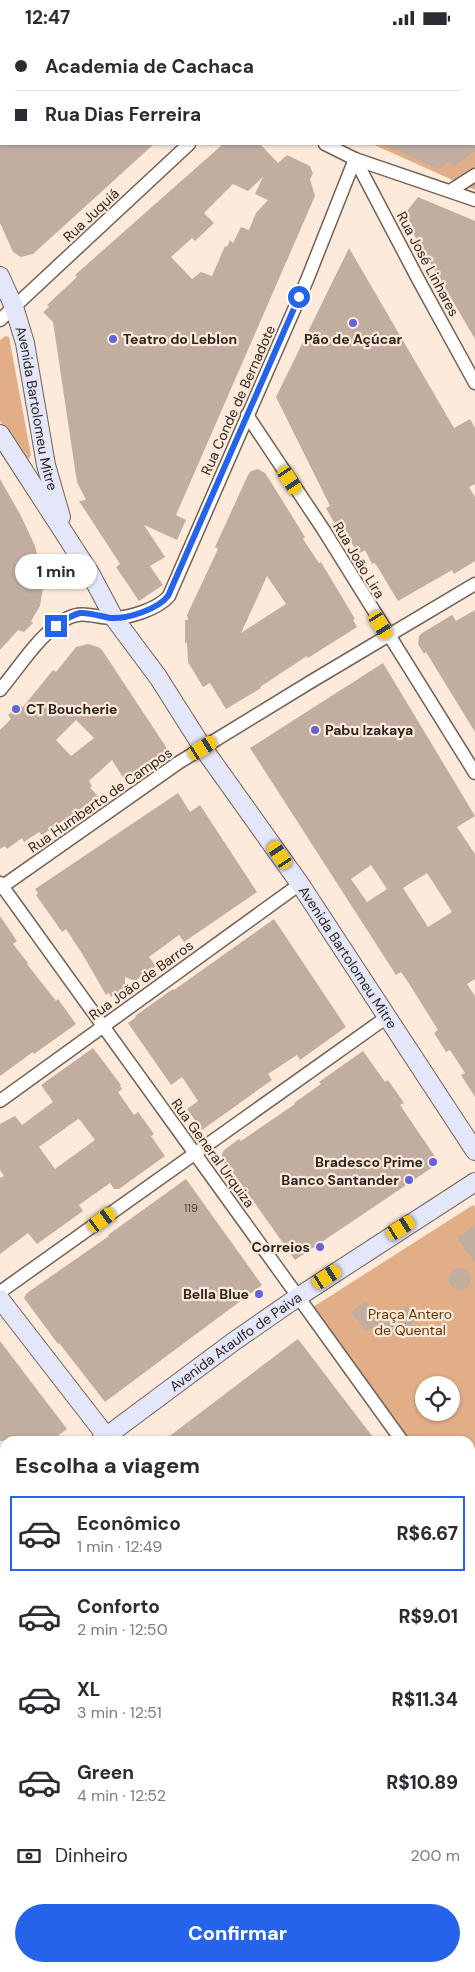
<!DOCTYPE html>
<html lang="pt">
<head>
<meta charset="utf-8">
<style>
  body { margin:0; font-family:"DM Sans",sans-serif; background:#f2f2f3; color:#2b2b33; height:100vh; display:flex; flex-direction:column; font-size:19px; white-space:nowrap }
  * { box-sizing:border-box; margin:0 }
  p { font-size:16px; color:#7c7c81 }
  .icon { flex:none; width:28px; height:28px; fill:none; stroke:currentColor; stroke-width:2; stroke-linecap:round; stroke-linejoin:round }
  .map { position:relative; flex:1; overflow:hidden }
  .panel { position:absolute; left:0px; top:1401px; width:475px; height:536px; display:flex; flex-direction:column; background:#fff; border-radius:15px 15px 0 0; box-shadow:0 1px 4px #0004 }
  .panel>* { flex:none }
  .banner { position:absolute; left:0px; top:0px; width:475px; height:110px; box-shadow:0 1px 4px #0004; display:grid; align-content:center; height:110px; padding:0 15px; background:#fff }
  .fabs { position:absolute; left:415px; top:1341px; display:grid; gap:10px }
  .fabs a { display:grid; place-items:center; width:45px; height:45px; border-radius:50%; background:#fff; box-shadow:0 1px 4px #0004; font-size:25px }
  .end { position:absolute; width:22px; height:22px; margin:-11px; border:6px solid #2563eb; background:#fff; box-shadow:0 0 0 2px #fff }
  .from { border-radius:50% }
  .bubble { position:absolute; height:35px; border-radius:18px; background:#fff; box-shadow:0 1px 4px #0004; font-size:16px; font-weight:800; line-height:35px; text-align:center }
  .car { position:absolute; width:15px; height:30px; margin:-15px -8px; border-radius:6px; box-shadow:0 0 4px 1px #0007; background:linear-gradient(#f5c518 24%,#345 0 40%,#f5c518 0 76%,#345 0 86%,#f5c518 0) }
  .banner b { display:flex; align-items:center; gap:18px; height:48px; font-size:19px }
  .banner b+b { border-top:1px solid #e1e1e2 }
  .banner i { width:12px; height:12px; background:#2b2b33 }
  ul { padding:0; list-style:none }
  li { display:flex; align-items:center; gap:15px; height:75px; margin:0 10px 8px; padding:0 5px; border:2px solid transparent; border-radius:0px }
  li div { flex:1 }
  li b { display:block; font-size:19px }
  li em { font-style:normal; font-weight:800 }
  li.selected { border-color:#2563eb }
  li>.icon { width:45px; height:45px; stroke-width:1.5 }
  h2 { padding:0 15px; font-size:22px; line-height:60px }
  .pay { display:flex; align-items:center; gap:12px; height:55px; padding:0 15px; font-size:19px }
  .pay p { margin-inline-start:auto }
  .action { display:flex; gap:10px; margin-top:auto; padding:10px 15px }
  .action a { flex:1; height:58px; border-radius:30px; background:#2563eb; color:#fff; font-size:20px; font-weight:800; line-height:58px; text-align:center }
  .status { display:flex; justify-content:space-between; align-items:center; height:35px; padding:0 25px; background:#fff; direction:ltr }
  .status svg { height:14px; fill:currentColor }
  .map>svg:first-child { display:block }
</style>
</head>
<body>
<div class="status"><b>12:47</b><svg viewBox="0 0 49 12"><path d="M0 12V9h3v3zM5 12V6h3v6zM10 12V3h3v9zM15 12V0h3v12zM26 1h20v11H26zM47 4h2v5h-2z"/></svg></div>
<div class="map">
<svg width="475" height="1937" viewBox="0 0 475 1937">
  <rect width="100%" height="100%" fill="#feeadb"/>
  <g fill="#e1ae87" fill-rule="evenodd">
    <path d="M475,30V155L372,109H474Z"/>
    <path d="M5,301L9,302L31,420L28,425L24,423L0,386V305Z"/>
    <path d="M473,1170L475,1172V1456L470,1459V1406H410L310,1274ZM424,1350H451V1378H424Z"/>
  </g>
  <g fill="#c1aea0" fill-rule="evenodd">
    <path d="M0,109H154L33,219L21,222L13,217L0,188Z"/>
    <path d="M223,109H260L278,128L287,120L310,131L313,139L310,144L315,161L176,480L186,485L177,505L144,490L165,522L150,531L163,550L139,566L116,532L120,529L79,466L86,465L77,447L75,434L53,287L43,277L49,272L47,270L77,242L75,240ZM263,142L255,159L268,165L256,178L249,195L241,192L233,208L230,205L227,212L225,211L212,241L201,237L192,244L171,222L192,203L195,206L214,188L204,178L233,149L248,156Z"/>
    <path d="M382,109H475V116L453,132L449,126L439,134Z"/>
    <path d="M418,162L475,186V304L403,181Z"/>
    <path d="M349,213L454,393L470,384L475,393V449L469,452L475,462V526L454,539L452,535L398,566L377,531L374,528L372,529L365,515L358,519L341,489L336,491L326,473L330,471L276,362Z"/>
    <path d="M258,434L265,438L269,444L305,502L303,504L319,528L321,527L355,584L353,585L357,592L308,623L307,621L260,652L261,653L226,674L210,648L203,652L188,627L187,608H185V585H188L187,580L218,514L215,512L248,440L251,436ZM267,541L286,569L241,598L253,572Z"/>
    <path d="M0,444L21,481L35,511L44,546L40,571L31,586L33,588L24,597L18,595L0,615Z"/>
    <path d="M475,575V697L426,617L424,619L418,609L419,601L422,598L452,580L456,586Z"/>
    <path d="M88,609L98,612L102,615L168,715L124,744L112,725L89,746L92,751L90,752L98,762L42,800L39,797L24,807L22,803L7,814L5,811L0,814V695L11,684L8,680L20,669L23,672L53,635L56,637L76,612ZM76,685L94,703L71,721L56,705Z"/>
    <path d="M383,628L475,781L457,792L475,819V944L467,949L475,961V1062L461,1040L465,1038L450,1015L446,1017L434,998L438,995L408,947L401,937L396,940L250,713ZM371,830L387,854L367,867L351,844ZM427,838L452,877L428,892L403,853Z"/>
    <path d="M178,758L190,777L200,770L257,857L184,907L179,900L149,922L156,931L135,946L125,942V953L111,962L109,958L106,960L83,920L66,894L62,897L36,860L38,858L35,854Z"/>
    <path d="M0,881L17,906L13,909L28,928L27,929L56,966L58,964L76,989L34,1019L33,1017L0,1041Z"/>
    <path d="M274,884L346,992L300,1025L297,1020L268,1039L272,1045L202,1095L187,1074L198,1066L182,1042L171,1050L128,988L136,982L135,981L173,954L174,955Z"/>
    <path d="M93,1013L121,1050L120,1051L122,1054L118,1057L134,1080L138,1077L154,1099L151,1101L165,1121L119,1154H114L110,1148L79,1170L83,1176L37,1209L28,1198L0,1219V1143L4,1141L0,1135V1089L15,1081L22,1090L53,1067L41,1050ZM78,1084L80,1085L95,1105L55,1134L39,1112Z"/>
    <path d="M363,1016L385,1047L388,1045L404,1068L400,1070L434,1120L436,1127L433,1132L295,1225L237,1143L232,1136L230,1138L222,1126V1119L224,1115L239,1104L241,1106L295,1069L294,1068L321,1049L319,1047Z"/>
    <path d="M186,1144L262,1250L105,1367L59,1308L58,1309L24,1263L27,1258L109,1201L108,1200Z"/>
    <path d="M475,1190V1228L457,1203Z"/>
    <circle cx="460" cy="1244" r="11"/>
    <path d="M366,1266L381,1286L366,1297L351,1277Z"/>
    <path d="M405,1272L413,1275L415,1278L416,1282L412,1290L398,1297L393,1296L383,1288L390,1278Z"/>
    <path d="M298,1304L376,1406H163L283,1315Z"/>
    <path d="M0,1306L67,1394L51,1406H0Z"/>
  </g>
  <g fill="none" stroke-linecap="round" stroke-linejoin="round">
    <defs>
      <g id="street">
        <path d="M141,0L143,1"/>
        <path d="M207,1L209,0"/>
        <path d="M325,109L355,124L475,165"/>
        <path d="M355,124L418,244L475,348"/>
        <path d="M450,156L475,140"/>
        <path d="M0,285L189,109"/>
        <path d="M247,380L323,494L475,738"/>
        <path d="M0,655C19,633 41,596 68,583C83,575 96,583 113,583C129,583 158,574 169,561L307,245L355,124"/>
        <path d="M0,848L402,1406"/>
        <path d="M0,853L178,728L312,646L475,549"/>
        <path d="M0,1066L300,849"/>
        <path d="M0,1257L387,982"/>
        <path d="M470,1503L475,1509"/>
        <path d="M0,1572L5,1578"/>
        <path d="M63,1932L67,1937"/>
        <path d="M300,1932L303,1937"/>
      </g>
      <g id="secondary">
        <path id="s1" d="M0,241L14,272L25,308L46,430L61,482"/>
        <path id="s2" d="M0,399L90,538L114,583L158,642L203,713L300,849L475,1116"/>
        <path d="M0,1264L110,1406"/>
        <path id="s3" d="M100,1406L233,1307L298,1262L475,1147"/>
        <path d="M470,1484L475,1481"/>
        <path d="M0,1490L5,1485"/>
        <path d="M0,1855L5,1851"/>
        <path d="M470,1874L475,1881"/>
      </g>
    </defs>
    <use href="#street" stroke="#726154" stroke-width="15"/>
    <use href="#secondary" stroke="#726154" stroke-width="20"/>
    <use href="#street" stroke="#fff" stroke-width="12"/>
    <use href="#secondary" stroke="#e4e6f9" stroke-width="18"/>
  </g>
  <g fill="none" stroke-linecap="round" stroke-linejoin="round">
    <path stroke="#2563eb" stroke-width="6" d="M56,591C63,586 71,580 80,578C90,577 102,582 111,583C128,584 158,574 168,561L299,262"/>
  </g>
  <g fill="#6363dc" stroke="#feeadb" stroke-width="2">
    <circle cx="353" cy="288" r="5"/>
    <circle cx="113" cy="304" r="5"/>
    <circle cx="16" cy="674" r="5"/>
    <circle cx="315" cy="695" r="5"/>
    <circle cx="433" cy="1127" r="5"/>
    <circle cx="409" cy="1145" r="5"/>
    <circle cx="320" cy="1212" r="5"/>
    <circle cx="259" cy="1259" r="5"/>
  </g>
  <g text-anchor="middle" stroke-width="4.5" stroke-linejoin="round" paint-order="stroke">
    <g font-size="11" fill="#50463f">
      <text x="191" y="1177">119</text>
    </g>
    <g font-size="14" fill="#2b241f" stroke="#feeadb">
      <text transform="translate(91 180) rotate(-43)" y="5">Rua Juquiá</text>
      <text transform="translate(428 229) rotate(62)" y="5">Rua José Linhares</text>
      <text transform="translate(238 365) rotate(-66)" y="5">Rua Conde de Bernadote</text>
      <text dy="5" stroke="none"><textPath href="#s1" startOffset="138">Avenida Bartolomeu Mitre</textPath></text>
      <text transform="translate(359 525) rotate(59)" y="5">Rua João Lira</text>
      <text transform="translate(100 765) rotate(-35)" y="5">Rua Humberto de Campos</text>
      <text dy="5" stroke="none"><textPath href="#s2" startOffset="629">Avenida Bartolomeu Mitre</textPath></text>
      <text transform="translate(141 945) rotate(-36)" y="5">Rua João de Barros</text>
      <text transform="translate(213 1118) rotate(54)" y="5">Rua General Urquiza</text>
      <text dy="5" stroke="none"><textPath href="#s3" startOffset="168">Avenida Ataulfo de Paiva</textPath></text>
    </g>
    <g font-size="14" font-weight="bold" fill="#2b241f" stroke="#feeadb" text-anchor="end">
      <text x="123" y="309" text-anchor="start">Teatro do Leblon</text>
      <text x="353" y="309" text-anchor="middle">Pão de Açúcar</text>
      <text x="26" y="679" text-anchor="start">CT Boucherie</text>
      <text x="325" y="700" text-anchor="start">Pabu Izakaya</text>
      <text x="423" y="1132">Bradesco Prime</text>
      <text x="399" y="1150">Banco Santander</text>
      <text x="310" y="1217">Correios</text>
      <text x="249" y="1264">Bella Blue</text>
    </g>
    <g font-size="14" fill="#603305" stroke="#feeadb">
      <text x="410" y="1284">Praça Antero<tspan x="410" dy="16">de Quental</tspan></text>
    </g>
  </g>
</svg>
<div class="fabs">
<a><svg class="icon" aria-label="locate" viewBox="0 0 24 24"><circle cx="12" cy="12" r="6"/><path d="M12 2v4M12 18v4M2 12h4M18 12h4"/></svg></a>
</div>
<i class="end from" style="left:299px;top:262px"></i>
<i class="end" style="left:56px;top:591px"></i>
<div class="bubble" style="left:15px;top:519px;width:82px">1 min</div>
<i class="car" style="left:290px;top:445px;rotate:147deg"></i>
<i class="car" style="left:381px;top:590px;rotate:148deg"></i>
<i class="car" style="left:203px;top:713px;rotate:58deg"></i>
<i class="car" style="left:280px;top:820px;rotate:326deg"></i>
<i class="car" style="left:102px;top:1185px;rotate:54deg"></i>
<i class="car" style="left:401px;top:1193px;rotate:57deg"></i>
<i class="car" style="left:327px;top:1242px;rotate:57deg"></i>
<div class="banner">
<b><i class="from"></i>Academia de Cachaca</b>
<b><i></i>Rua Dias Ferreira</b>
</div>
<section class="panel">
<h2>Escolha a viagem</h2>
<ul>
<li class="selected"><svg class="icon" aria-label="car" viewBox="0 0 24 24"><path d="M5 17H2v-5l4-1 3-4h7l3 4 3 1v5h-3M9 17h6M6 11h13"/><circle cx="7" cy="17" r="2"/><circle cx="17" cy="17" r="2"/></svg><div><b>Econômico</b><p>1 min · 12:49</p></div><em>R$6.67</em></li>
<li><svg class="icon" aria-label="car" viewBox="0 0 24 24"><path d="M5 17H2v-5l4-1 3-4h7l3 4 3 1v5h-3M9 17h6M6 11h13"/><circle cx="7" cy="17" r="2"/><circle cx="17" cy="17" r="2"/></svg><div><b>Conforto</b><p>2 min · 12:50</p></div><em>R$9.01</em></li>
<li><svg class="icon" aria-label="car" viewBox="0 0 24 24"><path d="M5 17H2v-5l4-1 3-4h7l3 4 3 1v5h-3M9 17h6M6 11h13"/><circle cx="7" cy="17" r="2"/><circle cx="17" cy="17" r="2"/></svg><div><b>XL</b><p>3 min · 12:51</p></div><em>R$11.34</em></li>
<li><svg class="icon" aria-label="car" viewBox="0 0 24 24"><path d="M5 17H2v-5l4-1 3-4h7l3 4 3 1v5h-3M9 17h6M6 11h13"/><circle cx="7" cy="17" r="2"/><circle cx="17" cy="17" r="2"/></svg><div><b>Green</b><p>4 min · 12:52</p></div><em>R$10.89</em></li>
</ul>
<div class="pay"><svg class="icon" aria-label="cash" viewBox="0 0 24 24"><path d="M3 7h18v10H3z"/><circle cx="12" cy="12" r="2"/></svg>Dinheiro<p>200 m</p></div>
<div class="action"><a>Confirmar</a></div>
</section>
</div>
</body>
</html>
